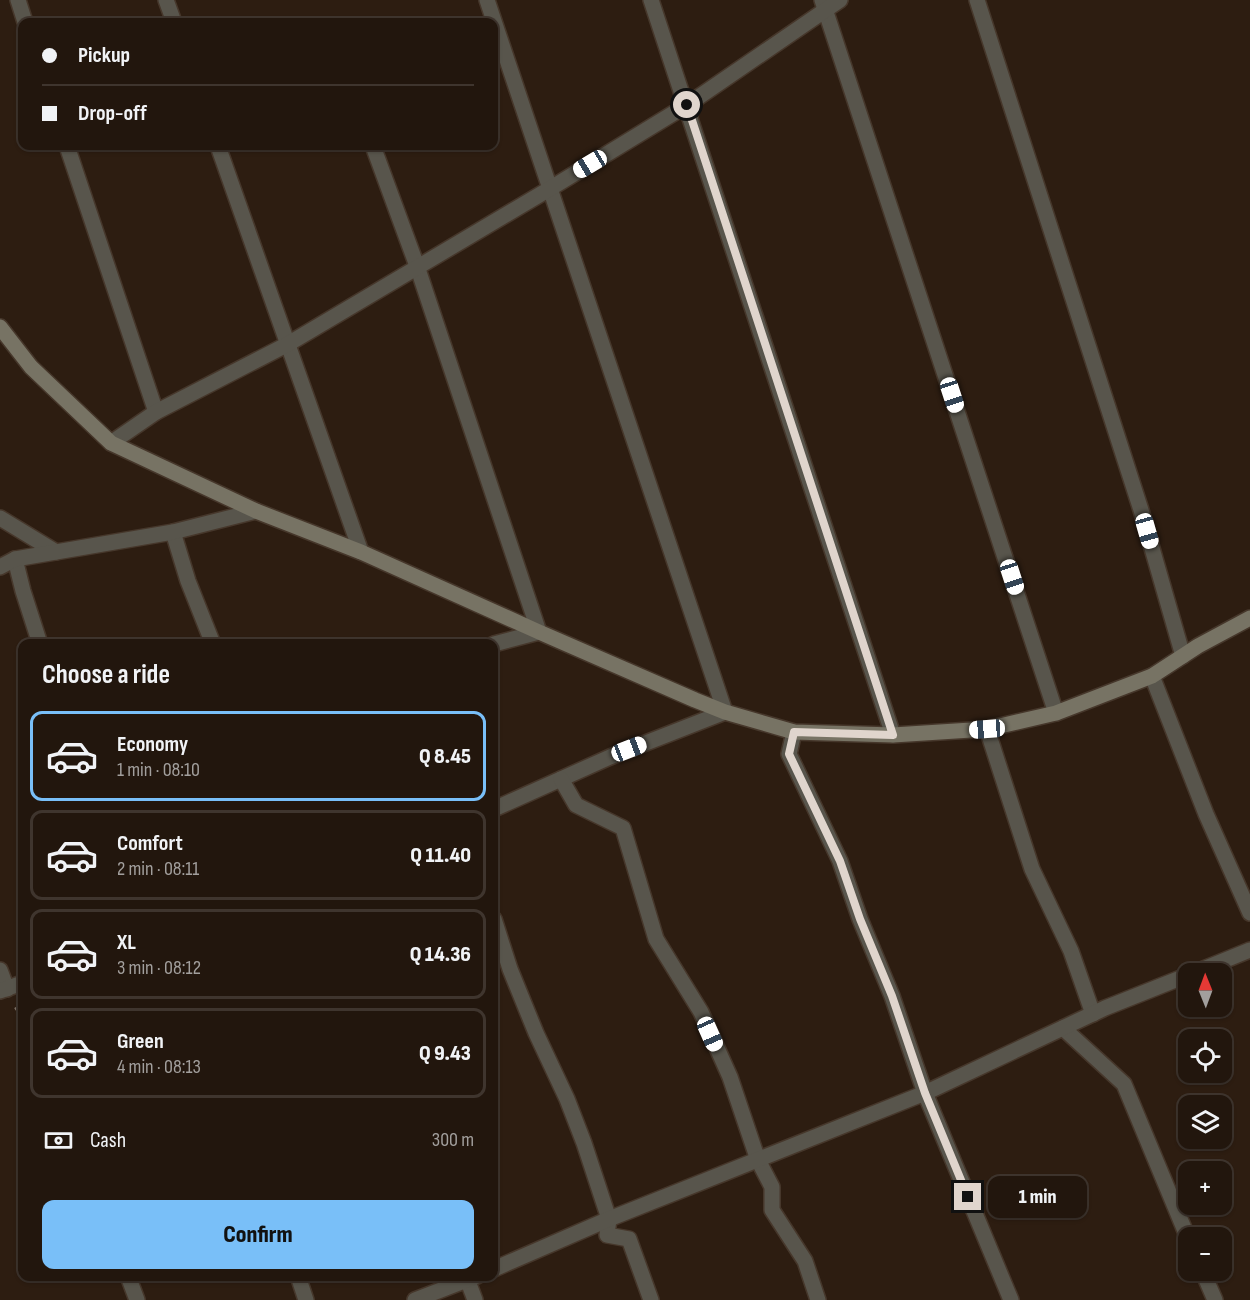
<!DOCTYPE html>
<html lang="en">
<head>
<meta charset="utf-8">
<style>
  body { margin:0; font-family:"Sofia Sans Condensed",sans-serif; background:#2a1f16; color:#f1f3f6; height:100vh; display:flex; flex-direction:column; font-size:22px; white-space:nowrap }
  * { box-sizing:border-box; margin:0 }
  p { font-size:20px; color:#a29f9d }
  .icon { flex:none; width:33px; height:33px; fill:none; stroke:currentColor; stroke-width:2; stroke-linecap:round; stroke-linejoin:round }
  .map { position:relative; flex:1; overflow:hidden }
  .panel { position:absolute; left:18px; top:639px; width:480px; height:642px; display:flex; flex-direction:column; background:#22160d; border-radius:12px; box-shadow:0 2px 4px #0004,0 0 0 2px #3f352e }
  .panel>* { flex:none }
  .top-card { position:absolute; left:18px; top:18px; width:480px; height:132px; border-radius:12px; box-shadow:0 2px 4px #0004,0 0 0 2px #3f352e; display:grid; align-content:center; height:132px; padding:0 24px; background:#22160d }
  .needle { width:39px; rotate:359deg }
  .fabs { position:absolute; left:1178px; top:963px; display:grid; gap:12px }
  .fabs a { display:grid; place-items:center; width:54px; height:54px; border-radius:12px; background:#22160d; box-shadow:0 2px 4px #0004,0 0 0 2px #3f352e; font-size:30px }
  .end { position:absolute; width:27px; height:27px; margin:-14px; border:8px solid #e0d5cd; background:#111; box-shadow:0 0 0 3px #111 }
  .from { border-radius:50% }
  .bubble { position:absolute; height:42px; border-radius:12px; background:#22160d; box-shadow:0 2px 4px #0004,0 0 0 2px #3f352e; font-size:20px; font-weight:800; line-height:42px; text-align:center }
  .car { position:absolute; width:18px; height:36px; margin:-18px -9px; border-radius:8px; box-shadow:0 0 4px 2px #0007; background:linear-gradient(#fff 24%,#345 0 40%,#fff 0 76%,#345 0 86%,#fff 0) }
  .top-card b { display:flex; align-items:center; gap:21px; height:57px; font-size:22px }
  .top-card b+b { border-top:2px solid #3f352e }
  .top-card i { width:15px; height:15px; background:#f1f3f6 }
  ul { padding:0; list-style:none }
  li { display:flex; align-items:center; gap:18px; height:90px; margin:0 12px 9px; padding:0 12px; border:3px solid #3f352e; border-radius:12px }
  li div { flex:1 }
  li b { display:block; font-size:22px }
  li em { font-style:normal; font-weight:800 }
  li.active { border-color:#79bff8 }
  li>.icon { width:54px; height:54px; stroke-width:1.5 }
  h2 { padding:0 24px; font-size:27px; line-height:72px }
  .pay { display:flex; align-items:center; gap:15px; height:66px; padding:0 24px; font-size:22px }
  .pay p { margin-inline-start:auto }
  .cta { display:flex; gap:12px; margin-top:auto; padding:12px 24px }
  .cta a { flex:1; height:69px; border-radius:12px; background:#79bff8; color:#111; font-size:24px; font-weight:800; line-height:69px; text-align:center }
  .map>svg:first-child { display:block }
</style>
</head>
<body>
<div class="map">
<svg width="1250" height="1300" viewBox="0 0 1250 1300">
  <rect width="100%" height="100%" fill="#2d1d11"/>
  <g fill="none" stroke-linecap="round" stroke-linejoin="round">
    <defs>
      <g id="street">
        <path d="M18,0L25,22"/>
        <path d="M166,0L174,22"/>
        <path d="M487,0L725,712L610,757L494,809"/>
        <path d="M651,0L893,735"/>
        <path d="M822,0L1056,713"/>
        <path d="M977,0L1141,510L1183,656"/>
        <path d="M67,146L156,412"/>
        <path d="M218,146L361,552"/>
        <path d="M373,146L417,266L539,632L494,644"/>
        <path d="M111,443L156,412L288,344L551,188L687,105L840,0"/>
        <path d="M0,518L56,552"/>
        <path d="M173,532L188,581L213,644"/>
        <path d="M15,559L23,591L40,644"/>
        <path d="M0,567L15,559L173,532L256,511"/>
        <path d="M1152,676L1206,814L1250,913"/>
        <path d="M987,729L1032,869L1071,951L1093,1014"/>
        <path d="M794,732L789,754L840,861L860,919L892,996L925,1093L1011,1300"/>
        <path d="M561,779L576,805L623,828L656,939L701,1012L730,1077L758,1160L772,1187V1210L805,1261L818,1300"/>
        <path d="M494,919L510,969L536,1033L567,1099L584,1143L609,1219L607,1235L629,1239L651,1300"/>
        <path d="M0,970L7,989"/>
        <path d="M1191,974L1250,950"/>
        <path d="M0,991L22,983"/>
        <path d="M1063,1028L1124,1084L1188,1238"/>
        <path d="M494,1269L609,1219L925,1093L1105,1008L1188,975"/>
        <path d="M1202,1270L1215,1300"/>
        <path d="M128,1276L137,1300"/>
        <path d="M298,1276L306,1300"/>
        <path d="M466,1276L475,1300"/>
        <path d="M415,1300L477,1276"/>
      </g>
      <path id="secondary" d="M0,327L31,367L111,443L256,511L361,552L539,632L695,700L725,712L794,732L893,735L987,729L1056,713L1152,676L1198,646L1250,618"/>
    </defs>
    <use href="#street" stroke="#46372b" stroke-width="18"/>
    <use href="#secondary" stroke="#46372b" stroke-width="18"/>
    <path stroke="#7f7267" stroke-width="4" stroke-dasharray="3 3" stroke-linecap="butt" d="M16,1007L22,1019"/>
    <use href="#street" stroke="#58554c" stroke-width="15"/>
    <use href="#secondary" stroke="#777364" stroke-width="15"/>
  </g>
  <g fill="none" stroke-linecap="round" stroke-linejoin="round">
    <path stroke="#e0d5cd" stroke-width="8" d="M687,105L893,735L794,732L789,754L840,861L860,919L892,996L925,1093L968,1197"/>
  </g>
</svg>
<div class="fabs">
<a><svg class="needle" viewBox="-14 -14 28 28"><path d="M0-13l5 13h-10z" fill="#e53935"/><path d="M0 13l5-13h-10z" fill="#a29f9d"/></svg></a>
<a><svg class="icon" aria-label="locate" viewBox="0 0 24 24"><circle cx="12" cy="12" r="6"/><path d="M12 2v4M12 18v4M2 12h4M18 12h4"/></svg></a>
<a><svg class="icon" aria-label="layers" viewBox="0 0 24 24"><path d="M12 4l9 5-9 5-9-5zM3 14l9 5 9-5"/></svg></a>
<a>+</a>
<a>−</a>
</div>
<i class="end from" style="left:687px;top:105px"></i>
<i class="end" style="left:968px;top:1197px"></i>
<div class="bubble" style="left:988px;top:1176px;width:99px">1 min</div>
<i class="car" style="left:590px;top:164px;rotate:239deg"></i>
<i class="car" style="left:952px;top:395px;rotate:162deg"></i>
<i class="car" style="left:1147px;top:531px;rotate:164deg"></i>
<i class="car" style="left:1012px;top:577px;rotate:162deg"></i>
<i class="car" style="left:987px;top:729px;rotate:266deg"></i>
<i class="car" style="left:629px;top:749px;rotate:69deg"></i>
<i class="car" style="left:710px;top:1034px;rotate:156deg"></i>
<div class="top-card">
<b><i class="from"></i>Pickup</b>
<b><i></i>Drop-off</b>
</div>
<section class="panel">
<h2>Choose a ride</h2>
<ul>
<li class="active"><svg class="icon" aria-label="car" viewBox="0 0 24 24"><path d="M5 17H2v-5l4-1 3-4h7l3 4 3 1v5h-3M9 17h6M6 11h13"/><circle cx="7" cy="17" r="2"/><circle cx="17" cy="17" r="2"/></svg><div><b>Economy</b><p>1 min · 08:10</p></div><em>Q 8.45</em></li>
<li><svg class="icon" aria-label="car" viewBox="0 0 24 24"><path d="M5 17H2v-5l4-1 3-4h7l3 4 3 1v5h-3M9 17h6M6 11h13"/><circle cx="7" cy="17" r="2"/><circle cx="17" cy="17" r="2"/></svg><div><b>Comfort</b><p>2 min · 08:11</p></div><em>Q 11.40</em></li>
<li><svg class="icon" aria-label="car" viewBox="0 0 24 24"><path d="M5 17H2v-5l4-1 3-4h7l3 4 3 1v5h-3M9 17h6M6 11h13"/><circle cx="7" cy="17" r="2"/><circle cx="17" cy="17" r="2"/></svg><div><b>XL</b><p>3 min · 08:12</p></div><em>Q 14.36</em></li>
<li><svg class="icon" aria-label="car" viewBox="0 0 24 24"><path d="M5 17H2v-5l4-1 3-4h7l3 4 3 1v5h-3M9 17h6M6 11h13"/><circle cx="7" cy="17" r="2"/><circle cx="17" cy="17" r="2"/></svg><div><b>Green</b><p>4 min · 08:13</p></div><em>Q 9.43</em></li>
</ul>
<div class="pay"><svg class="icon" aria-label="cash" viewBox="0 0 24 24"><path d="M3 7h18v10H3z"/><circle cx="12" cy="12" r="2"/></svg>Cash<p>300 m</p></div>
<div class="cta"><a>Confirm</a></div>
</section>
</div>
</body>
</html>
